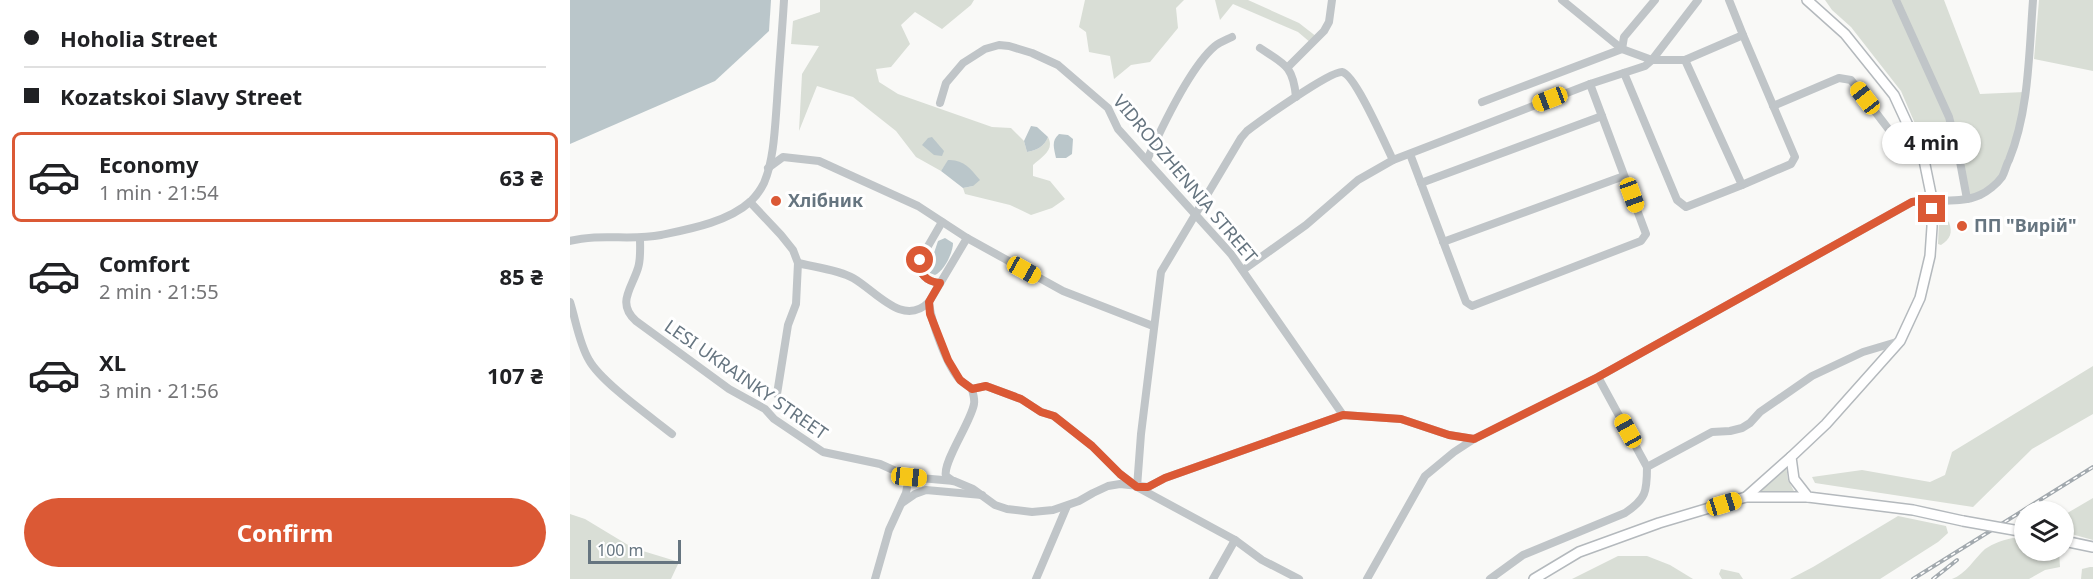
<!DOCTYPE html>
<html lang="en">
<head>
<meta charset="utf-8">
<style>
  body { margin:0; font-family:"Noto Sans",sans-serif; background:#f6f6f6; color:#202124; height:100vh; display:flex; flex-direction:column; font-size:22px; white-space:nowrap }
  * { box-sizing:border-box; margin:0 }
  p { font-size:20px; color:#757577 }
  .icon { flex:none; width:33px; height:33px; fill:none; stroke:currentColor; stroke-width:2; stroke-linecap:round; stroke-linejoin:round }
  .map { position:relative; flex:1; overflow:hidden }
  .panel { display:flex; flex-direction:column; background:#fff; width:570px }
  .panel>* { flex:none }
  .hud { display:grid; align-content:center; height:132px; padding:0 24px; background:#fff }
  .buttons { position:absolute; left:1444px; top:501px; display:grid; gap:12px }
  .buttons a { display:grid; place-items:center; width:60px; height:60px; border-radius:50%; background:#fff; box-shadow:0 2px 4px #0004; font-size:30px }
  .scale { position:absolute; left:18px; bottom:15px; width:93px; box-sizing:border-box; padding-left:6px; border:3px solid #667580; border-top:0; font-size:16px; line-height:21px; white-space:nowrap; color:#667580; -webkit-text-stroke:4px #fff; paint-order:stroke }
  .end { position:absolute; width:27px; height:27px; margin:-14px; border:8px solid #db5935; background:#fff; box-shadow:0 0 0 3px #fff }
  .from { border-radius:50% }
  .bubble { position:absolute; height:42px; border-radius:21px; background:#fff; box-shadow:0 2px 4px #0004; font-size:20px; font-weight:700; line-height:42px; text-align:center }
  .car { position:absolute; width:18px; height:36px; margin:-18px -9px; border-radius:8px; box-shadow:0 0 4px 2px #0007; background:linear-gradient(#f5c518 24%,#345 0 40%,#f5c518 0 76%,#345 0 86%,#f5c518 0) }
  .hud b { display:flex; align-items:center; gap:21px; height:57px; font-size:22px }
  .hud b+b { border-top:2px solid #e0e0e0 }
  .hud i { width:15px; height:15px; background:#202124 }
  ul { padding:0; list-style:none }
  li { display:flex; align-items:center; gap:18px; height:90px; margin:0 12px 9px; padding:0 12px; border:3px solid transparent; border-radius:9px }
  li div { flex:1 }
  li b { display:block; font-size:22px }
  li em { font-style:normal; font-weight:700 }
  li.on { border-color:#db5935 }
  li>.icon { width:54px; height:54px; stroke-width:1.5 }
  .primary-button { display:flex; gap:12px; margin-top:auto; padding:12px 24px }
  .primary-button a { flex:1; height:69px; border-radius:36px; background:#db5935; color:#fff; font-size:24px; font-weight:700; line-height:69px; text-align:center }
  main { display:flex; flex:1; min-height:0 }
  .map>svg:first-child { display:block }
</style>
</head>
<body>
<main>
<section class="panel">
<div class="hud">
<b><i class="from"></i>Hoholia Street</b>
<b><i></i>Kozatskoi Slavy Street</b>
</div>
<ul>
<li class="on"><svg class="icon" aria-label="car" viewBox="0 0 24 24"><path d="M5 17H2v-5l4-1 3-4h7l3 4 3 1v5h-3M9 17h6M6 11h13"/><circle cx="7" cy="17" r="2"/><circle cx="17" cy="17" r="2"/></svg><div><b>Economy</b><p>1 min · 21:54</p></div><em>63 ₴</em></li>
<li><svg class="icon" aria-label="car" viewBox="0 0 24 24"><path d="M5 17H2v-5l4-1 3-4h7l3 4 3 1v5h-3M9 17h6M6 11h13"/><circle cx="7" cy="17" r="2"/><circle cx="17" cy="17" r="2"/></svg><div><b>Comfort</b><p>2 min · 21:55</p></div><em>85 ₴</em></li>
<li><svg class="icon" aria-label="car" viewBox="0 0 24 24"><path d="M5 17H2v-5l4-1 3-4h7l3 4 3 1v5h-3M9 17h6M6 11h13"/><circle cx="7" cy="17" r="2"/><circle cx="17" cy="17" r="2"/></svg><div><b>XL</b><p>3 min · 21:56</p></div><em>107 ₴</em></li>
</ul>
<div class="primary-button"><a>Confirm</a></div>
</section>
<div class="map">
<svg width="1523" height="579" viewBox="0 0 1523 579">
  <rect width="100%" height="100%" fill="#f9f9f7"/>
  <g fill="#d9ded6">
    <path d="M250,0H404L401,5L372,29L345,12L331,25L340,44L321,67L306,69L309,82L328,94L422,127L441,128L454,141L457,152C467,150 474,147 478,137C485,150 472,157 463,165V176L480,181L495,199L482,208L461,215L440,205L395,194L393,188L403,186L379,160L371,171L346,157L326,131L283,97L247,86L229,131L232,74L249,46L221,44L223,21L250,12Z"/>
    <path d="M515,0H614L606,8L608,28L580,62L561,65L544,79L540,56L519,52L516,32L509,27Z"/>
    <path d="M645,0H678L729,23L747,37L741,43L728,32L663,4L650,20Z"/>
    <path d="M1255,0H1374L1410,94L1455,92C1452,111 1438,178 1423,189C1416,194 1404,196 1397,199L1388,151L1361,161L1331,91L1281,27L1262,10Z"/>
    <path d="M1469,0H1523V71L1464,59Z"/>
    <path d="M1371,218L1379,222C1383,233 1380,239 1371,245L1368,244L1369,220Z"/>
    <path d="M1523,366V414L1462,449L1403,507L1245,483L1242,477L1292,470L1360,482L1375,475L1382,452Z"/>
    <path d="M1216,465L1218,480L1224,491L1188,494Z"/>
    <path d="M1523,498V540L1494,532V515Z"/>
    <path d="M0,514L15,519L63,548L109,562L101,579H0Z"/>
    <path d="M1328,516L1376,526L1378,533L1368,542L1310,579H1220L1243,567Z"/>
    <path d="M1443,538L1455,540V550L1489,551L1490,567L1475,570L1459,579H1382C1396,574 1404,559 1415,549C1424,543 1433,540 1443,538Z"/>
    <path d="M1048,556H1077L1100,565L1123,579H1002Z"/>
    <path d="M1520,567H1523V579H1511L1512,569Z"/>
    <path d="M1151,569L1169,573L1173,579H1152L1149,574Z"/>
  </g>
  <g fill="#bac6ca">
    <path d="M0,0H201L199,31L145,81L0,144Z"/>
    <path d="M461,126L467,127L478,137C474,147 467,150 457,152L454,141Z"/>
    <path d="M489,134L498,135L503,139L502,154L496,158H486C484,148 481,141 489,134Z"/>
    <path d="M362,137L374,151L372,156L364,155L352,145L358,138Z"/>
    <path d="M378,160C393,159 401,169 410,180L403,186L393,188L371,171Z"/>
    <path d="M375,238L383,243C383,253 374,271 365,275L360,273L359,268L368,241Z"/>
  </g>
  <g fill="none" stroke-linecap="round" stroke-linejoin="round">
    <defs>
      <g id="major">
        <path d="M1237,0L1275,34L1324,95L1354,160L1362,199V227L1360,256L1350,298L1330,341L1256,424L1221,457L1224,479L1238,497L1343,510L1393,521"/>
        <path d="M1176,497L1221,457"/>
        <path d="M1494,541L1523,547"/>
        <path d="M964,579L1009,552L1089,523L1176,497H1238"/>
      </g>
    </defs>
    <use href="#major" stroke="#b4b9bd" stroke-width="12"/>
    <g stroke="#c0c5c8" stroke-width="8">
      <path d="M992,0L1052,49L1082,60H1115L1173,35L1159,0"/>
      <path d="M1326,0L1379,117L1388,151L1397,199"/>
      <path d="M690,48C714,64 723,65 726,97"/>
      <path d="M1115,60L1172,185L1221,164L1225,157L1173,35"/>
      <path d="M718,67L754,31L759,22L762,0"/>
      <path d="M1054,73L1107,200L1116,207L1172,185"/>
      <path d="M912,102L1052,49L1054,37L1085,0"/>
      <path d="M370,103L376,83L393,63L415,49L429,45L439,46L462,53L488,65L538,108L548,129L661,254L773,415"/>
      <path d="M1203,106L1269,78L1281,80L1323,135L1348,148"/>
      <path d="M840,154L896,302L902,306L1071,241L1076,234L1020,84"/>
      <path d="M577,160C591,129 620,67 645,46C650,42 656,40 662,37"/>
      <path d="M198,168L213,157L249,161L348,206L397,238L493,291L583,326"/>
      <path d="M851,183L1032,116"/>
      <path d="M180,202L211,235L223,250L228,263L226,304L218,325L207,394"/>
      <path d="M70,238C70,247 71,259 68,268C62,288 46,303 66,321L159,389L195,409L204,419L253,452L310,464L339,477L384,481L403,489L425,505L437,509L462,512L483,510L509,501L523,493L538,486L550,484L578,487L595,478L773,415L831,419L879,435L904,439"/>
      <path d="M0,241C30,233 61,241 91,235C120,229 158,222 181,201C186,196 191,189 194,183C204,160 205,126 207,101C209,67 212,34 214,0"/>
      <path d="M873,242L1054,176"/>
      <path d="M228,263C244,267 269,270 283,278C306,291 333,328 359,302C361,322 377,367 391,381C394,384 399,386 402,389C403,394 405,399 404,404C401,422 372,463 376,476L383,481"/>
      <path d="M673,270L736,225L788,180L823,160L1020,84L1075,66L1082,60L1128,0"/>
      <path d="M370,283C357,282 348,274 350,260L372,222"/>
      <path d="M0,302C6,321 9,343 19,360C31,382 81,417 102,434"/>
      <path d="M359,302L397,238"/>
      <path d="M1028,377L1077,467"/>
      <path d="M402,389L416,386L451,399L471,412L484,416L522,446L550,474L567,487L665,540L692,560L729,579"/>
      <path d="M567,487L571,434L591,272L671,138L677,131C690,121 760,71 772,72C785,74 816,146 823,160"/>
      <path d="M332,503L345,494L356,490L412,495"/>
      <path d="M305,579L319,530L336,493L339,477"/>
      <path d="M466,579L497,506"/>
      <path d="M643,579L665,540"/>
      <path d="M797,579L855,476L884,452L904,439L1028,377L1342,202C1364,199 1390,204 1410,195C1417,192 1427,184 1432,177C1435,172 1436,165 1439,160C1459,111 1459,53 1463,0"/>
      <path d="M920,579L953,555L1055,513C1076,499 1077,492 1077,467L1142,432L1160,431L1172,428L1180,423L1190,412L1242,376L1293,352L1330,341"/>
    </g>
    <use href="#major" stroke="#fff" stroke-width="9"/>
    <defs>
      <g id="rail">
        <path d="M1343,579L1523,467"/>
        <path d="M1363,579L1387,560"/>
      </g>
    </defs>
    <use href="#rail" stroke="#a2a9ae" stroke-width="4"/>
    <use href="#rail" stroke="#fff" stroke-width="1.5" stroke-dasharray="4.5" stroke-linecap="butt"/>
    <defs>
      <path id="major-bridge" d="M1393,521L1455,532"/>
    </defs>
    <use href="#major-bridge" stroke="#b4b9bd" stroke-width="12" stroke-linecap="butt"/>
    <use href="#major-bridge" stroke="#fff" stroke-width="9"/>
  </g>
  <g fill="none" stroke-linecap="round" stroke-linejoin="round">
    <path stroke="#db5935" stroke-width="8" d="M350,260C348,274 357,282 370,283L359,302L360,314L378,360L390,380L402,389L416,386L451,399L471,412L484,416L522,446L550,474L567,487H578L595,478L773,415L831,419L879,435L904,439L1028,377L1342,202L1362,199V209"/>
  </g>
  <g fill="#db5935" stroke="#fff" stroke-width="2">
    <circle cx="206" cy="201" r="6"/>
    <circle cx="1392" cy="226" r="6"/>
  </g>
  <g text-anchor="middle" stroke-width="6" stroke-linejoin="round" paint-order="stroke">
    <g font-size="18" fill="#667580" stroke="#fff">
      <text transform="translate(615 179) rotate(50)" y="6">VIDRODZHENNIA STREET</text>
      <text transform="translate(176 380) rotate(35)" y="6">LESI UKRAINKY STREET</text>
    </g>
    <g font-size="18" font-weight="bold" fill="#667580" stroke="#fff" text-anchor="start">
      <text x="218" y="207">Хлібник</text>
      <text x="1404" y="232">ПП "Вирій"</text>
    </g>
  </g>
</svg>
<div class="buttons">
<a><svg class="icon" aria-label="layers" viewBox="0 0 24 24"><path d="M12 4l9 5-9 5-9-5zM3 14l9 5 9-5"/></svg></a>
</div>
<div class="scale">100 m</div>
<i class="end from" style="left:350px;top:260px"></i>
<i class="end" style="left:1362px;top:209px"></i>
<div class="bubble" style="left:1312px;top:122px;width:99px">4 min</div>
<i class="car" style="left:1295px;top:98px;rotate:322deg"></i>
<i class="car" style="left:980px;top:99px;rotate:249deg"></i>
<i class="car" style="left:1062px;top:195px;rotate:160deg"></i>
<i class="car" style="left:454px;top:270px;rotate:119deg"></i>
<i class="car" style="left:1058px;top:431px;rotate:331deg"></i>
<i class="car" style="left:339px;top:477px;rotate:96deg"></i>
<i class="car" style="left:1154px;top:504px;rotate:73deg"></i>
</div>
</main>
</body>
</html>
